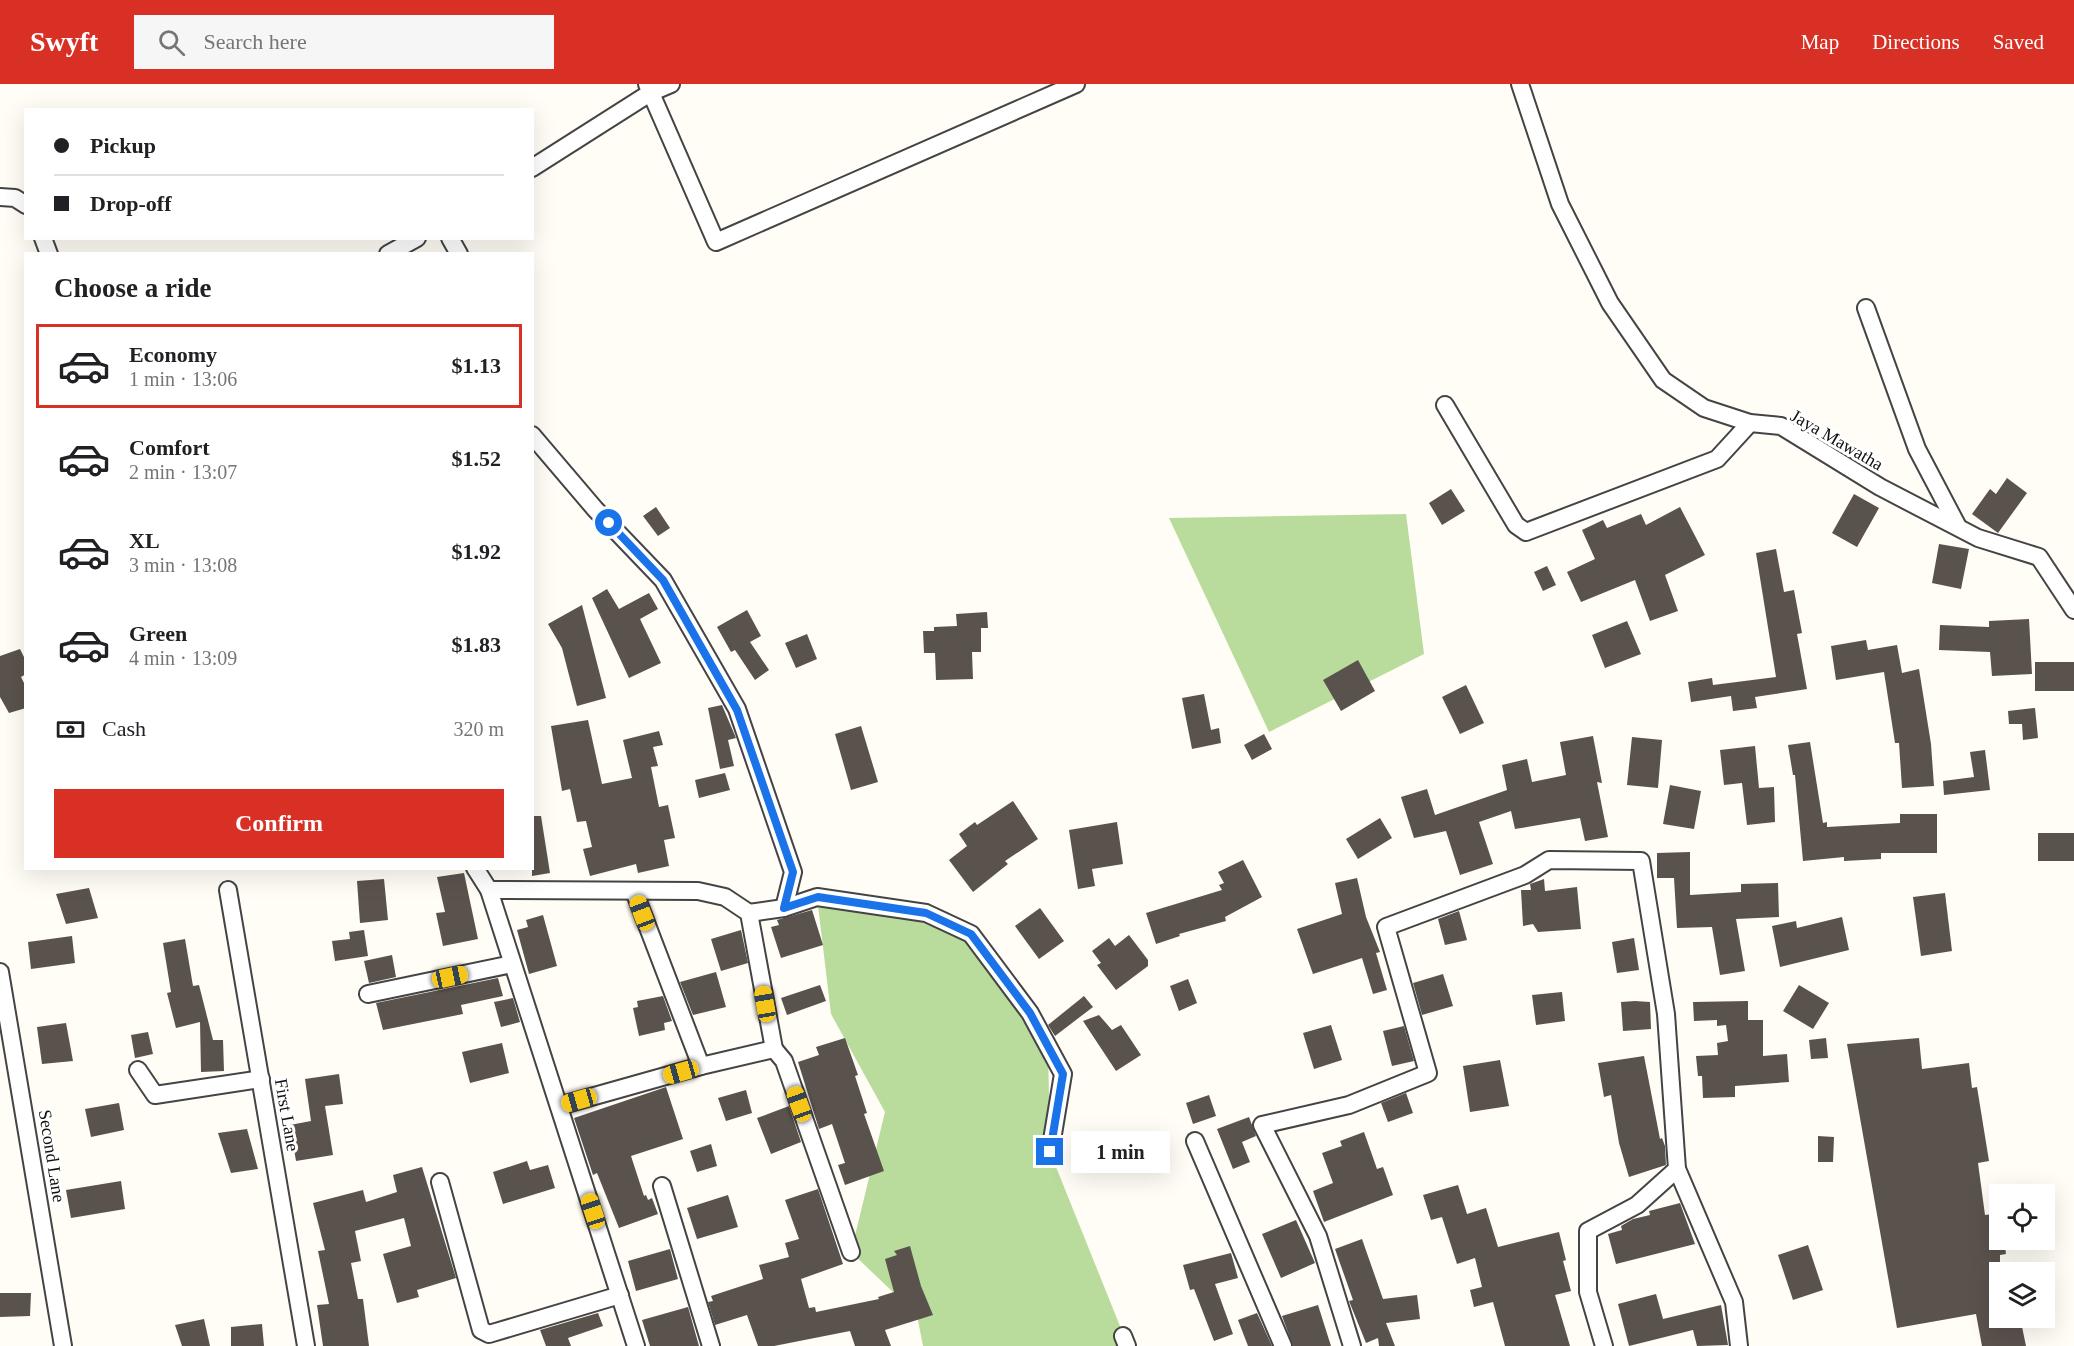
<!DOCTYPE html>
<html lang="en">
<head>
<meta charset="utf-8">
<style>
  body { margin:0; font-family:"Times New Roman",serif; background:#f6f6f6; color:#202124; height:100vh; display:flex; flex-direction:column; font-size:22px; white-space:nowrap }
  * { box-sizing:border-box; margin:0 }
  p { font-size:20px; color:#757577 }
  .icon { flex:none; width:33px; height:33px; fill:none; stroke:currentColor; stroke-width:2; stroke-linecap:round; stroke-linejoin:round }
  .map { position:relative; flex:1; overflow:hidden }
  .sheet { position:absolute; left:24px; top:168px; width:510px; height:618px; display:flex; flex-direction:column; background:#fff; border-radius:0px; box-shadow:0 6px 24px #0002 }
  .sheet>* { flex:none }
  .top-card { position:absolute; left:24px; top:24px; width:510px; height:132px; border-radius:0px; box-shadow:0 6px 24px #0002; display:grid; align-content:center; height:132px; padding:0 30px; background:#fff }
  .fabs { position:absolute; left:1989px; top:1100px; display:grid; gap:12px }
  .fabs a { display:grid; place-items:center; width:66px; height:66px; border-radius:0px; background:#fff; box-shadow:0 6px 24px #0002; font-size:30px }
  .end { position:absolute; width:27px; height:27px; margin:-14px; border:8px solid #1a73e8; background:#fff; box-shadow:0 0 0 3px #fff }
  .from { border-radius:50% }
  .bubble { position:absolute; height:42px; border-radius:0px; background:#fff; box-shadow:0 6px 24px #0002; font-size:20px; font-weight:700; line-height:42px; text-align:center }
  .car { position:absolute; width:18px; height:36px; margin:-18px -9px; border-radius:8px; box-shadow:0 0 4px 2px #0007; background:linear-gradient(#f5c518 24%,#345 0 40%,#f5c518 0 76%,#345 0 86%,#f5c518 0) }
  .top-card b { display:flex; align-items:center; gap:21px; height:57px; font-size:22px }
  .top-card b+b { border-top:2px solid #e0e0e0 }
  .top-card i { width:15px; height:15px; background:#202124 }
  ul { padding:0; list-style:none }
  li { display:flex; align-items:center; gap:18px; height:84px; margin:0 12px 9px; padding:0 18px; border:3px solid transparent; border-radius:0px }
  li div { flex:1 }
  li b { display:block; font-size:22px }
  li em { font-style:normal; font-weight:700 }
  li.selected { border-color:#d93025 }
  li>.icon { width:54px; height:54px; stroke-width:1.5 }
  h2 { padding:0 30px; font-size:27px; line-height:72px }
  .pay { display:flex; align-items:center; gap:15px; height:66px; padding:0 30px; font-size:22px }
  .pay p { margin-inline-start:auto }
  .action { display:flex; gap:12px; margin-top:auto; padding:12px 30px }
  .action a { flex:1; height:69px; border-radius:0px; background:#d93025; color:#fff; font-size:24px; font-weight:700; line-height:69px; text-align:center }
  header { display:flex; align-items:center; gap:36px; box-sizing:border-box; height:84px; padding:0 30px; background:#d93025; color:#fff }
  header strong { font-size:28px }
  nav { display:flex; gap:33px; margin-inline-start:auto; font-size:21px }
  .search { width:420px; height:54px; background:#f6f6f6; display:flex; align-items:center; gap:15px; box-sizing:border-box; padding:0 21px; border-radius:0px; color:#757577; font-size:22px }
  .map>svg:first-child { display:block }
</style>
</head>
<body>
<header>
<strong>Swyft</strong>
<div class="search"><svg class="icon" aria-label="search" viewBox="0 0 24 24"><circle cx="10" cy="10" r="6"/><path d="M15 15l6 6"/></svg>Search here</div>
<nav><a>Map</a><a>Directions</a><a>Saved</a></nav>
</header>
<div class="map">
<svg width="2074" height="1262" viewBox="0 0 2074 1262">
  <rect width="100%" height="100%" fill="#fffdf5"/>
  <g fill="#b9dc9c">
    <path d="M1406,430L1424,570L1269,648L1169,434Z"/>
    <path d="M817,813L971,850L1048,961L1050,1068L1128,1262H923L917,1231L851,1168L885,1028L831,930Z"/>
  </g>
  <g fill="#5a524d">
    <path d="M2007,394L2027,409L1998,449L1972,430L1990,405L1996,410Z"/>
    <path d="M1451,405L1465,427L1442,441L1429,419Z"/>
    <path d="M1854,410L1879,424L1857,463L1832,449Z"/>
    <path d="M656,423L670,444L658,452L643,432Z"/>
    <path d="M1680,423L1705,471L1665,491L1678,527L1650,537L1635,496L1581,518L1567,488L1595,475L1582,446L1603,436L1607,444L1641,430L1646,441Z"/>
    <path d="M1939,460L1969,465L1961,505L1932,499Z"/>
    <path d="M1776,465L1784,508L1794,506L1802,549L1797,550L1807,605L1755,613L1757,624L1733,627L1731,612L1691,618L1688,598L1712,594L1713,601L1776,593L1756,469Z"/>
    <path d="M1547,482L1556,501L1543,507L1534,488Z"/>
    <path d="M607,505L619,525L649,509L658,525L640,535L661,579L629,594L592,514Z"/>
    <path d="M582,521L606,614L577,622L562,564L548,540Z"/>
    <path d="M747,526L761,552L750,558L769,586L755,596L735,566L731,568L717,543Z"/>
    <path d="M987,528L988,544H981V568H972L973,595L936,596L935,569H924L923,547H934V543L957,542L956,530Z"/>
    <path d="M2029,535L2032,590L1992,592L1990,568L1939,566L1940,541L1989,543V537Z"/>
    <path d="M1627,537L1641,570L1605,584L1592,551Z"/>
    <path d="M807,550L817,575L796,584L785,559Z"/>
    <path d="M1866,556L1868,566L1897,561L1902,589L1919,585L1931,660L1934,702L1902,704L1899,659H1895L1884,588L1836,596L1831,562Z"/>
    <path d="M20,565L26,577V590L21,593L26,603V624L9,629L0,613V572Z"/>
    <path d="M1358,576L1375,607L1341,627L1323,596Z"/>
    <rect x="2035" y="578" width="39" height="29"/>
    <path d="M1466,601L1484,639L1460,650L1442,613Z"/>
    <path d="M1204,610L1211,646L1219,644L1221,659L1192,665L1182,614Z"/>
    <path d="M722,621L736,654L728,656L734,682L720,685L708,624Z"/>
    <path d="M2035,624L2038,654L2023,656L2022,640H2009L2008,627Z"/>
    <path d="M588,636L602,700L632,694L623,656L659,647L663,661L653,663L658,682L651,683L659,723L668,721L675,754L664,756L669,782L638,789L636,780L590,792L583,765L592,763L586,737L577,738L570,705L562,707L551,642Z"/>
    <path d="M861,642L878,698L851,706L835,650Z"/>
    <path d="M1264,650L1272,665L1252,676L1244,661Z"/>
    <path d="M1593,652L1602,699L1597,698L1608,753L1585,757L1580,734L1515,745L1511,727L1479,738L1493,780L1460,791L1446,747L1414,754L1401,713L1427,705L1435,731L1507,706L1502,681L1527,675L1532,698L1566,691L1560,658Z"/>
    <path d="M1632,653L1662,656L1658,704L1627,701Z"/>
    <path d="M1810,658L1823,739L1827,738V743L1900,739V730H1937V769H1881V775L1844,777V773L1803,777L1795,691H1793L1788,661Z"/>
    <path d="M1755,662L1759,704L1774,703L1775,738L1747,741L1742,699L1724,701L1720,666Z"/>
    <path d="M1985,666L1990,706L1944,711L1943,697L1974,693L1970,668Z"/>
    <path d="M725,689L730,706L699,714L695,696Z"/>
    <path d="M1670,701L1701,707L1694,745L1663,740Z"/>
    <path d="M1013,717L1038,755L1005,777L1008,780L973,808L949,776L967,762L959,750L975,738L977,741Z"/>
    <path d="M532,732H541L550,789L532,792Z"/>
    <path d="M1380,734L1392,754L1358,775L1346,755Z"/>
    <path d="M1117,738L1123,780L1092,785L1095,802L1078,805L1069,746Z"/>
    <rect x="2038" y="749" width="36" height="28"/>
    <path d="M1690,768V811L1741,808V800L1778,799L1779,833L1736,835L1745,887L1720,891L1712,843L1677,844L1674,794H1657V769Z"/>
    <path d="M1243,776L1262,813L1225,833L1226,837L1179,850L1180,852L1156,860L1146,829L1222,806L1219,801L1224,799L1218,788Z"/>
    <path d="M464,789L478,855L443,862L436,829L445,828L437,793Z"/>
    <path d="M1357,794L1366,833L1380,868L1376,869L1387,906L1373,910L1362,874L1313,890L1297,845L1342,830L1335,799Z"/>
    <path d="M384,795L388,836L360,839L357,797Z"/>
    <path d="M1544,795L1545,807L1577,803L1581,845L1538,848L1533,840L1523,842L1521,806H1531L1530,800Z"/>
    <path d="M89,804L98,834L66,840L56,810Z"/>
    <path d="M1945,809L1952,867L1921,872L1913,813Z"/>
    <path d="M1040,824L1064,857L1039,875L1015,842Z"/>
    <path d="M812,826L823,861L781,874L771,843L779,841L777,836Z"/>
    <path d="M1459,827L1467,856L1445,861L1438,835Z"/>
    <path d="M543,831L557,882L529,890L517,846L528,843L526,836Z"/>
    <path d="M1842,833L1849,866L1780,883L1772,842L1796,837L1797,844Z"/>
    <path d="M364,846L368,872L335,877L332,857L350,855L349,848Z"/>
    <path d="M741,846L748,879L721,887L711,855Z"/>
    <path d="M1129,851L1148,876V882L1116,906L1097,881L1101,879L1092,867L1109,854L1115,862Z"/>
    <path d="M72,852L75,879L31,885L28,858Z"/>
    <path d="M1634,854L1639,886L1617,889L1612,858Z"/>
    <path d="M185,855L193,902L199,901L213,956H223L224,987L201,988L200,938L176,944L167,909L171,908L163,859Z"/>
    <path d="M392,871L396,893L369,899L364,877Z"/>
    <path d="M716,888L726,923L693,931L680,898Z"/>
    <path d="M1443,890L1453,922L1422,931L1413,899Z"/>
    <path d="M498,894L503,912L461,921L463,930L383,946L376,919Z"/>
    <path d="M1188,895L1197,919L1179,927L1170,902Z"/>
    <path d="M820,901L826,917L787,931L781,914Z"/>
    <path d="M1799,901L1829,919L1813,945L1783,927Z"/>
    <path d="M1562,908L1565,937L1536,941L1532,911Z"/>
    <path d="M663,912L672,937L664,939L665,946L639,952L633,924L638,923L637,917Z"/>
    <path d="M1084,912L1093,923L1055,952L1048,941Z"/>
    <path d="M513,914L520,938L501,943L494,918Z"/>
    <path d="M1635,917L1650,918L1651,945L1623,947L1621,918Z"/>
    <path d="M1748,917V936H1763V972L1787,970L1789,998L1735,1002V1013L1703,1014L1702,992H1698L1696,972L1718,971L1717,959L1728,957L1726,941L1717,942V936L1694,937L1693,918Z"/>
    <path d="M1099,931L1112,946L1121,941L1141,971L1116,987L1083,937Z"/>
    <path d="M66,939L73,977L42,980L37,943Z"/>
    <path d="M1331,941L1342,976L1314,985L1303,949Z"/>
    <path d="M1404,942L1414,977L1392,982L1383,947Z"/>
    <path d="M148,948L153,970L135,974L131,951Z"/>
    <path d="M845,954L858,991L855,992L867,1029L864,1030L884,1087L845,1101L838,1081L845,1079L832,1040L819,1045L798,978L819,971L816,963Z"/>
    <path d="M1826,954L1828,974L1811,975L1809,956Z"/>
    <path d="M1919,954L1922,985L1969,979L1972,1004L1977,1003L1989,1077L1978,1079L1985,1131L2000,1129V1155H2004L2006,1170L2000,1171V1233H2020L2026,1262H1982L1976,1230L1897,1244L1847,960Z"/>
    <path d="M502,959L509,989L470,999L462,968Z"/>
    <path d="M1644,972L1660,1055L1662,1054L1665,1062L1666,1081L1629,1093L1619,1059L1611,1011L1604,1013L1598,979Z"/>
    <path d="M1500,976L1509,1022L1470,1028L1463,982Z"/>
    <path d="M339,990L343,1020L325,1022L333,1071L296,1077L290,1041L311,1037L305,995Z"/>
    <path d="M666,1003L683,1055L631,1072L644,1112L646,1111L648,1116L652,1114L658,1130L619,1144L597,1089L593,1091L574,1034Z"/>
    <path d="M746,1006L752,1029L726,1037L718,1014Z"/>
    <path d="M1406,1009L1413,1029L1388,1038L1381,1019Z"/>
    <path d="M1209,1011L1216,1032L1193,1040L1186,1019Z"/>
    <path d="M119,1019L124,1046L91,1053L85,1025Z"/>
    <path d="M789,1022L801,1058L771,1070L757,1034Z"/>
    <path d="M1249,1033L1256,1052L1242,1058L1250,1078L1233,1085L1217,1045Z"/>
    <path d="M247,1045L258,1085L231,1089L218,1049Z"/>
    <path d="M1364,1048L1377,1085L1383,1083L1393,1111L1324,1138L1313,1107L1333,1099L1322,1069L1342,1062L1340,1057Z"/>
    <path d="M1818,1052L1834,1053L1833,1078H1818Z"/>
    <path d="M711,1060L717,1082L697,1088L690,1067Z"/>
    <path d="M527,1077L530,1086L548,1081L555,1104L503,1120L493,1088Z"/>
    <path d="M422,1083L456,1194L417,1206L419,1213L397,1219L383,1170L411,1162L404,1134L355,1147L361,1177L351,1179L358,1215H363L369,1262H323L317,1221L329,1220L318,1167L325,1166L313,1119L363,1106L366,1118L397,1108L393,1091Z"/>
    <path d="M121,1097L125,1125L71,1134L66,1106Z"/>
    <path d="M1458,1101L1467,1130L1486,1124L1498,1163L1559,1148L1566,1176L1563,1177L1571,1207L1555,1211L1570,1262H1505L1493,1218L1474,1223L1470,1206L1482,1203L1475,1174L1457,1180L1442,1133L1431,1136L1423,1111Z"/>
    <path d="M818,1105L843,1180L801,1195L809,1224L815,1223L816,1228L879,1215L878,1213L894,1208L885,1175L897,1171L894,1167L910,1162L921,1202L933,1231L885,1246L891,1262H855L850,1247L774,1262H758L747,1231L715,1241L708,1218L713,1217L711,1212L763,1195L759,1181L789,1173L785,1159L799,1155L785,1116Z"/>
    <path d="M728,1111L738,1143L697,1155L687,1124Z"/>
    <path d="M1680,1119L1695,1160L1616,1180L1608,1150L1622,1146L1621,1142L1633,1135L1650,1131L1649,1127Z"/>
    <path d="M1296,1136L1315,1179L1281,1194L1262,1150Z"/>
    <path d="M1362,1155L1383,1215L1417,1211L1420,1235L1386,1239L1395,1262H1379L1378,1254L1366,1259L1349,1217L1353,1216L1335,1165Z"/>
    <path d="M1808,1161L1823,1206L1793,1216L1778,1171Z"/>
    <path d="M670,1165L678,1195L636,1207L628,1177Z"/>
    <path d="M1231,1169L1238,1194L1215,1200L1233,1250L1214,1257L1194,1205L1190,1206L1183,1181Z"/>
    <path d="M0,1209H31L30,1232L0,1233Z"/>
    <path d="M1656,1210L1663,1235L1721,1221L1728,1261L1697,1262L1693,1246L1629,1262L1618,1220Z"/>
    <path d="M1318,1221L1331,1262H1293L1282,1232Z"/>
    <path d="M688,1223L699,1262H650L642,1236Z"/>
    <path d="M598,1229L603,1242L568,1254L571,1262H546L540,1246Z"/>
    <path d="M1257,1229L1272,1262H1248L1238,1236Z"/>
    <path d="M204,1235L210,1262H182L175,1241Z"/>
    <path d="M262,1240L264,1262H231V1243Z"/>
  </g>
  <g fill="none" stroke-linecap="round" stroke-linejoin="round">
    <defs>
      <g id="minor">
        <path d="M647,0L716,158L1076,0"/>
        <path d="M1520,0L1560,120L1610,219L1663,296L1704,324L1750,339L1781,342L1880,403L1978,454L2039,473L2074,526"/>
        <path d="M532,84L650,9L671,0"/>
        <path d="M0,113L15,114L26,121"/>
        <path d="M43,154L49,170"/>
        <path d="M450,154L459,170"/>
        <path d="M388,170L417,154"/>
        <path d="M1866,224L1917,365L1957,441"/>
        <path d="M1445,321L1516,441L1526,448L1717,375L1750,339"/>
        <path d="M532,351L595,425L663,496L737,625L793,788L784,824"/>
        <path d="M475,784L489,806L636,1262"/>
        <path d="M228,806L306,1262"/>
        <path d="M489,806L698,807L725,813L749,829L774,965"/>
        <path d="M634,807L701,982"/>
        <path d="M749,829L784,824L817,813L926,829L971,850L1030,929L1063,990L1050,1068"/>
        <path d="M0,888L63,1262"/>
        <path d="M368,910L512,880"/>
        <path d="M138,986L155,1011L261,995"/>
        <path d="M559,1022L701,982L774,965L784,977L851,1168"/>
        <path d="M1195,1057L1283,1262"/>
        <path d="M1677,1085L1734,1218L1739,1262"/>
        <path d="M440,1098L481,1246L489,1250L620,1211"/>
        <path d="M662,1102L711,1262"/>
        <path d="M1123,1252L1127,1262"/>
        <path d="M1352,1262L1318,1152L1262,1041L1349,1021L1428,989L1386,843L1525,791L1549,776L1641,777L1666,930L1677,1085L1637,1121L1588,1147V1208L1604,1262"/>
      </g>
    </defs>
    <use href="#minor" stroke="#444" stroke-width="20"/>
    <use href="#minor" stroke="#fff" stroke-width="16"/>
  </g>
  <g fill="none" stroke-linecap="round" stroke-linejoin="round">
    <path stroke="#1a73e8" stroke-width="8" d="M609,439L663,496L737,626L793,788L784,824L818,813L926,829L971,850L1030,929L1063,990L1050,1068"/>
  </g>
  <g text-anchor="middle" stroke-width="6" stroke-linejoin="round" paint-order="stroke">
    <g font-size="18" fill="#111" stroke="#fff">
      <text transform="translate(1837 356) rotate(30)" y="6">Jaya Mawatha</text>
      <text transform="translate(287 1031) rotate(80)" y="6">First Lane</text>
      <text transform="translate(52 1072) rotate(81)" y="6">Second Lane</text>
    </g>
  </g>
</svg>
<div class="fabs">
<a><svg class="icon" aria-label="locate" viewBox="0 0 24 24"><circle cx="12" cy="12" r="6"/><path d="M12 2v4M12 18v4M2 12h4M18 12h4"/></svg></a>
<a><svg class="icon" aria-label="layers" viewBox="0 0 24 24"><path d="M12 4l9 5-9 5-9-5zM3 14l9 5 9-5"/></svg></a>
</div>
<i class="end from" style="left:609px;top:439px"></i>
<i class="end" style="left:1050px;top:1068px"></i>
<div class="bubble" style="left:1071px;top:1047px;width:99px">1 min</div>
<i class="car" style="left:642px;top:829px;rotate:339deg"></i>
<i class="car" style="left:450px;top:893px;rotate:78deg"></i>
<i class="car" style="left:765px;top:920px;rotate:350deg"></i>
<i class="car" style="left:681px;top:988px;rotate:254deg"></i>
<i class="car" style="left:579px;top:1016px;rotate:254deg"></i>
<i class="car" style="left:799px;top:1020px;rotate:340deg"></i>
<i class="car" style="left:593px;top:1127px;rotate:342deg"></i>
<div class="top-card">
<b><i class="from"></i>Pickup</b>
<b><i></i>Drop-off</b>
</div>
<section class="sheet">
<h2>Choose a ride</h2>
<ul>
<li class="selected"><svg class="icon" aria-label="car" viewBox="0 0 24 24"><path d="M5 17H2v-5l4-1 3-4h7l3 4 3 1v5h-3M9 17h6M6 11h13"/><circle cx="7" cy="17" r="2"/><circle cx="17" cy="17" r="2"/></svg><div><b>Economy</b><p>1 min · 13:06</p></div><em>$1.13</em></li>
<li><svg class="icon" aria-label="car" viewBox="0 0 24 24"><path d="M5 17H2v-5l4-1 3-4h7l3 4 3 1v5h-3M9 17h6M6 11h13"/><circle cx="7" cy="17" r="2"/><circle cx="17" cy="17" r="2"/></svg><div><b>Comfort</b><p>2 min · 13:07</p></div><em>$1.52</em></li>
<li><svg class="icon" aria-label="car" viewBox="0 0 24 24"><path d="M5 17H2v-5l4-1 3-4h7l3 4 3 1v5h-3M9 17h6M6 11h13"/><circle cx="7" cy="17" r="2"/><circle cx="17" cy="17" r="2"/></svg><div><b>XL</b><p>3 min · 13:08</p></div><em>$1.92</em></li>
<li><svg class="icon" aria-label="car" viewBox="0 0 24 24"><path d="M5 17H2v-5l4-1 3-4h7l3 4 3 1v5h-3M9 17h6M6 11h13"/><circle cx="7" cy="17" r="2"/><circle cx="17" cy="17" r="2"/></svg><div><b>Green</b><p>4 min · 13:09</p></div><em>$1.83</em></li>
</ul>
<div class="pay"><svg class="icon" aria-label="cash" viewBox="0 0 24 24"><path d="M3 7h18v10H3z"/><circle cx="12" cy="12" r="2"/></svg>Cash<p>320 m</p></div>
<div class="action"><a>Confirm</a></div>
</section>
</div>
</body>
</html>
